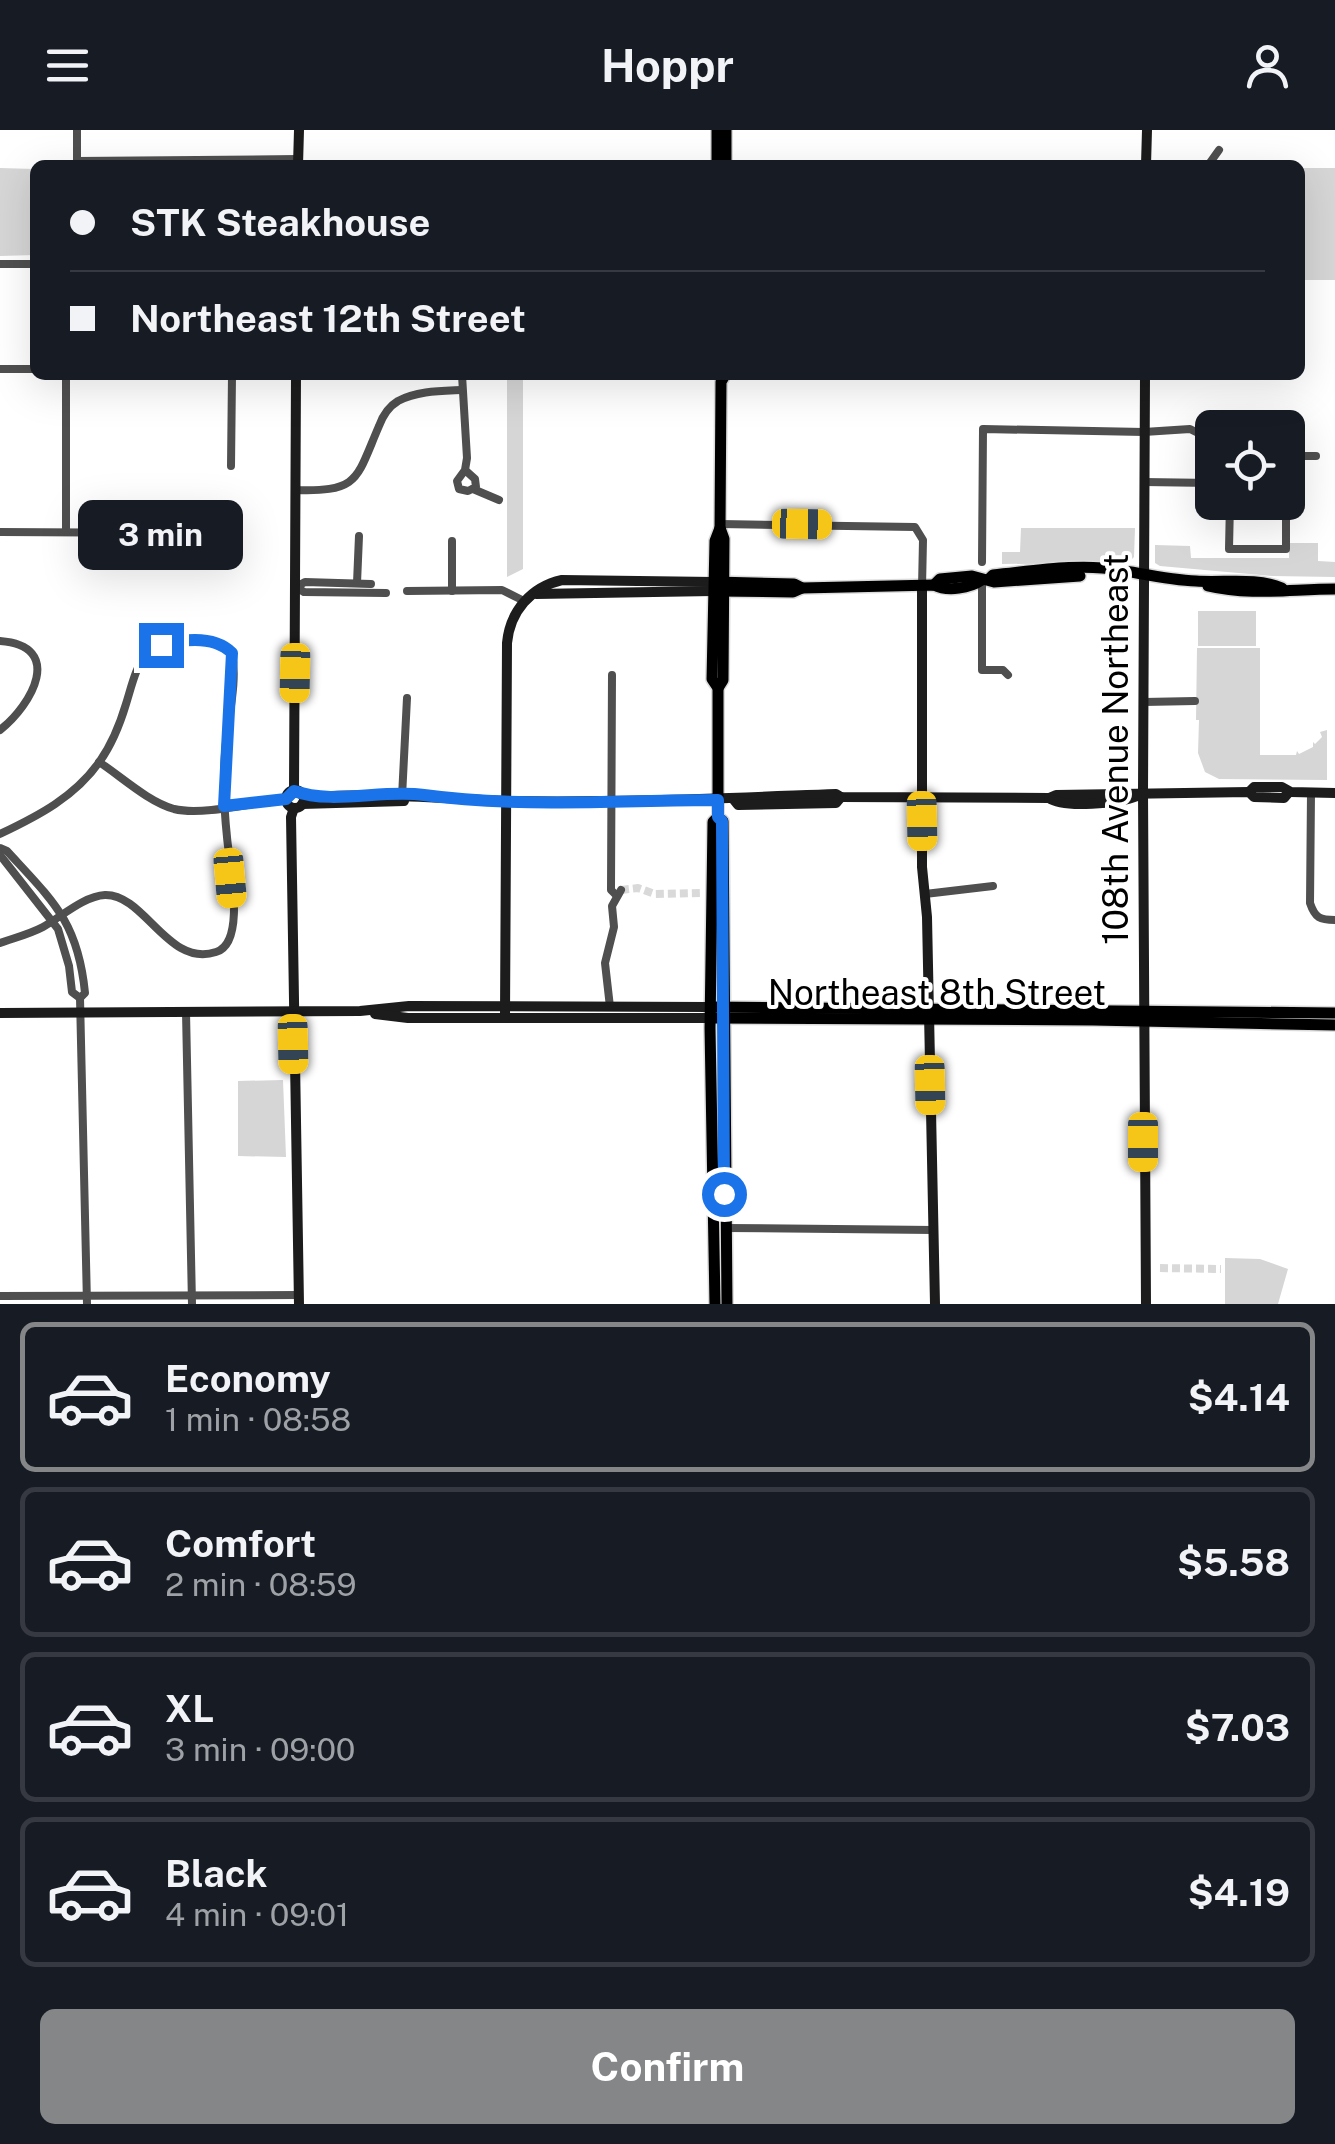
<!DOCTYPE html>
<html lang="en">
<head>
<meta charset="utf-8">
<style>
  body { margin:0; font-family:"Public Sans",sans-serif; background:#242831; color:#f1f3f6; height:100vh; display:flex; flex-direction:column; font-size:38px; white-space:nowrap }
  * { box-sizing:border-box; margin:0 }
  p { font-size:32px; color:#9ea1a6 }
  .icon { flex:none; width:55px; height:55px; fill:none; stroke:currentColor; stroke-width:2; stroke-linecap:round; stroke-linejoin:round }
  .map { position:relative; height:1174px; overflow:hidden }
  .sheet { display:flex; flex-direction:column; background:#171b24; flex:1 }
  .sheet>* { flex:none }
  .guide { position:absolute; left:30px; top:30px; width:1275px; height:220px; border-radius:15px; box-shadow:0 10px 40px #0002; display:grid; align-content:center; height:220px; padding:0 40px; background:#171b24 }
  .tools { position:absolute; left:1195px; top:280px; display:grid; gap:20px }
  .tools a { display:grid; place-items:center; width:110px; height:110px; border-radius:15px; background:#171b24; box-shadow:0 10px 40px #0002; font-size:50px }
  .end { position:absolute; width:45px; height:45px; margin:-22px; border:12px solid #1a73e8; background:#fff; box-shadow:0 0 0 5px #fff }
  .from { border-radius:50% }
  .bubble { position:absolute; height:70px; border-radius:15px; background:#171b24; box-shadow:0 10px 40px #0002; font-size:32px; font-weight:700; line-height:70px; text-align:center }
  .car { position:absolute; width:30px; height:60px; margin:-30px -15px; border-radius:12px; box-shadow:0 0 8px 2px #0007; background:linear-gradient(#f5c518 24%,#345 0 40%,#f5c518 0 76%,#345 0 86%,#f5c518 0) }
  .guide b { display:flex; align-items:center; gap:35px; height:95px; font-size:38px }
  .guide b+b { border-top:2px solid #363941 }
  .guide i { width:25px; height:25px; background:#f1f3f6 }
  ul { padding:18px 0 0; list-style:none }
  li { display:flex; align-items:center; gap:30px; height:150px; margin:0 20px 15px; padding:0 20px; border:5px solid #363941; border-radius:15px }
  li div { flex:1 }
  li b { display:block; font-size:38px }
  li em { font-style:normal; font-weight:700 }
  li.selected { border-color:#858687 }
  li>.icon { width:90px; height:90px; stroke-width:1.5 }
  .cta { display:flex; gap:20px; margin-top:auto; padding:20px 40px }
  .cta a { flex:1; height:115px; border-radius:15px; background:#858687; color:#fff; font-size:40px; font-weight:700; line-height:115px; text-align:center }
  header { display:flex; justify-content:space-between; align-items:center; height:130px; padding:0 40px; background:#171b24; font-size:45px; font-weight:700 }
  .map>svg:first-child { display:block }
</style>
</head>
<body>
<header><svg class="icon" aria-label="menu" viewBox="0 0 24 24"><path d="M4 6h16M4 12h16M4 18h16"/></svg>Hoppr<svg class="icon" aria-label="person" viewBox="0 0 24 24"><circle cx="12" cy="8" r="4"/><path d="M4 21q1-7 8-7t8 7"/></svg></header>
<div class="map">
<svg width="1335" height="1174" viewBox="0 0 1335 1174">
  <rect width="100%" height="100%" fill="#fff"/>
  <g fill="#d6d6d6">
    <path d="M0,38L35,39V125L0,126Z"/>
    <rect x="1300" y="38" width="35" height="112"/>
    <path d="M507,245H523V439L507,447Z"/>
    <path d="M1021,398H1135L1134,427L1128,433L1002,434V422H1020Z"/>
    <path d="M1289,413H1318V431L1335,432V447L1272,446L1160,436L1155,433V415L1190,416L1191,428H1289Z"/>
    <rect x="1198" y="481" width="58" height="35"/>
    <path d="M1197,518H1260V625H1296L1297,621L1299,624L1313,617V612L1315,614L1322,607L1320,602L1327,600V650L1219,649L1205,642L1198,623L1199,590H1196Z"/>
    <path d="M283,950L286,1027L238,1026V951Z"/>
    <path d="M1225,1128L1260,1129L1288,1139L1278,1174H1225Z"/>
  </g>
  <g fill="none" stroke-linecap="round" stroke-linejoin="round">
    <g stroke="#d9d9d9" stroke-width="8" stroke-dasharray="8 4" stroke-linecap="butt">
      <path d="M621,760L638,758L655,764L702,763"/>
      <path d="M1160,1138L1221,1139"/>
    </g>
    <defs>
      <g id="primary">
        <path d="M717,35V0"/>
        <path d="M726,35V0"/>
        <path d="M720,398L715,411L712,549L718,558V687L723,691L727,1174"/>
        <path d="M989,449L993,445C1034,441 1079,433 1119,440C1144,444 1170,450 1196,451C1225,453 1255,447 1282,458"/>
        <path d="M715,452L794,454L802,458L934,455C948,462 970,458 982,450"/>
        <path d="M934,455L940,449L972,446L994,452L1080,446"/>
        <path d="M1208,456C1250,466 1292,459 1335,459"/>
        <path d="M718,461L793,462L802,458"/>
        <path d="M718,558L723,550L724,409L720,398L721,252L725,245"/>
        <path d="M711,877L1335,883"/>
        <path d="M711,888L1093,890L1335,895"/>
        <path d="M715,1174L710,898L713,692L718,687"/>
      </g>
    </defs>
    <use href="#primary" stroke="#dbdbdb" stroke-width="14"/>
    <g stroke="#4f4f4f" stroke-width="8">
      <path d="M77,31L299,29"/>
      <path d="M77,35V0"/>
      <path d="M1150,35L1209,34L1219,20"/>
      <path d="M0,134H35"/>
      <path d="M0,239H35"/>
      <path d="M462,245L467,328L465,340L457,351L459,359L468,361L476,357L475,349L465,340"/>
      <path d="M1288,326H1316"/>
      <path d="M231,336L232,245"/>
      <path d="M1144,352L1212,353"/>
      <path d="M473,359L499,370"/>
      <path d="M296,360C360,362 356,349 379,296C383,285 388,277 398,271C417,261 440,261 461,260"/>
      <path d="M1230,372L1229,419H1286V379"/>
      <path d="M720,394L915,397L923,410L922,457"/>
      <path d="M0,402L177,403"/>
      <path d="M66,402V245"/>
      <path d="M982,432L983,299L1144,302L1190,299L1212,310"/>
      <path d="M982,450V540H1003L1008,545"/>
      <path d="M357,453L359,406"/>
      <path d="M296,457L304,462L386,463"/>
      <path d="M296,457L305,452L371,454"/>
      <path d="M407,461L502,460L524,471"/>
      <path d="M452,461V411"/>
      <path d="M0,511C65,516 32,575 0,600"/>
      <path d="M612,545L611,760L616,765"/>
      <path d="M1144,572L1195,571"/>
      <path d="M99,632C122,647 147,671 174,679C203,686 256,672 286,669"/>
      <path d="M1311,663L1310,773C1315,788 1320,790 1335,790"/>
      <path d="M402,667L407,568"/>
      <path d="M0,704C38,686 75,667 100,631C112,614 120,594 126,574C138,535 140,512 189,510C206,510 221,511 232,523C238,554 227,591 225,623C223,651 224,679 227,707C229,733 247,813 216,822C168,838 145,764 105,765C84,766 61,787 43,797C30,804 14,808 0,813"/>
      <path d="M0,718L7,721C53,771 78,792 85,863L80,868L87,1174"/>
      <path d="M0,725L58,799L69,836L72,862L80,868"/>
      <path d="M925,764L993,756"/>
      <path d="M610,877L605,833L614,797L612,776L621,760"/>
      <path d="M186,882L192,1174"/>
      <path d="M725,1098L934,1100"/>
      <path d="M0,1166L299,1165"/>
    </g>
    <g stroke="#1c1c1c" stroke-width="10">
      <path d="M298,35L299,0"/>
      <path d="M1146,35L1147,0"/>
      <path d="M1145,245L1143,663L1146,1174"/>
      <path d="M922,457V737L927,787L935,1174"/>
      <path d="M536,464L713,461"/>
      <circle cx="295" cy="669" r="9"/>
      <path d="M294,661L296,245"/>
      <path d="M1249,662L1254,657H1282L1291,662L1335,663"/>
      <path d="M302,665L314,667C379,662 442,669 506,671C617,673 726,668 836,664L841,667L1049,668L1056,665L1249,662L1254,667L1284,668L1289,662"/>
      <path d="M1049,668C1064,679 1119,673 1137,666"/>
      <path d="M734,670L738,675L836,673L841,667"/>
      <path d="M302,674L404,671"/>
      <path d="M294,678L291,687L299,1174"/>
      <path d="M0,883L360,881L409,876L711,877"/>
      <path d="M375,884L408,888H711"/>
      <path d="M505,888L507,513C510,481 531,457 562,450L714,452"/>
    </g>
    <use href="#primary" stroke="#000" stroke-width="11"/>
  </g>
  <g fill="none" stroke-linecap="round" stroke-linejoin="round">
    <path stroke="#1a73e8" stroke-width="12" d="M161,515C184,509 214,505 232,523L224,676L286,669L294,661C334,675 382,659 424,665C520,678 621,670 718,670V687L722,691L724,1064"/>
  </g>
  <g text-anchor="middle" stroke-width="8" stroke-linejoin="round" paint-order="stroke">
    <g font-size="35" fill="#000" stroke="#fff">
      <text transform="translate(1116 619) rotate(-90)" y="12">108th Avenue Northeast</text>
      <text x="937" y="875">Northeast 8th Street</text>
    </g>
  </g>
</svg>
<div class="tools">
<a><svg class="icon" aria-label="locate" viewBox="0 0 24 24"><circle cx="12" cy="12" r="6"/><path d="M12 2v4M12 18v4M2 12h4M18 12h4"/></svg></a>
</div>
<i class="end from" style="left:724px;top:1064px"></i>
<i class="end" style="left:161px;top:515px"></i>
<div class="bubble" style="left:78px;top:370px;width:165px">3 min</div>
<i class="car" style="left:802px;top:394px;rotate:91deg"></i>
<i class="car" style="left:295px;top:543px;rotate:181deg"></i>
<i class="car" style="left:922px;top:691px;rotate:179deg"></i>
<i class="car" style="left:230px;top:748px;rotate:175deg"></i>
<i class="car" style="left:293px;top:914px;rotate:179deg"></i>
<i class="car" style="left:930px;top:955px;rotate:179deg"></i>
<i class="car" style="left:1143px;top:1012px;rotate:180deg"></i>
<div class="guide">
<b><i class="from"></i>STK Steakhouse</b>
<b><i></i>Northeast 12th Street</b>
</div>
</div>
<section class="sheet">
<ul>
<li class="selected"><svg class="icon" aria-label="car" viewBox="0 0 24 24"><path d="M5 17H2v-5l4-1 3-4h7l3 4 3 1v5h-3M9 17h6M6 11h13"/><circle cx="7" cy="17" r="2"/><circle cx="17" cy="17" r="2"/></svg><div><b>Economy</b><p>1 min · 08:58</p></div><em>$4.14</em></li>
<li><svg class="icon" aria-label="car" viewBox="0 0 24 24"><path d="M5 17H2v-5l4-1 3-4h7l3 4 3 1v5h-3M9 17h6M6 11h13"/><circle cx="7" cy="17" r="2"/><circle cx="17" cy="17" r="2"/></svg><div><b>Comfort</b><p>2 min · 08:59</p></div><em>$5.58</em></li>
<li><svg class="icon" aria-label="car" viewBox="0 0 24 24"><path d="M5 17H2v-5l4-1 3-4h7l3 4 3 1v5h-3M9 17h6M6 11h13"/><circle cx="7" cy="17" r="2"/><circle cx="17" cy="17" r="2"/></svg><div><b>XL</b><p>3 min · 09:00</p></div><em>$7.03</em></li>
<li><svg class="icon" aria-label="car" viewBox="0 0 24 24"><path d="M5 17H2v-5l4-1 3-4h7l3 4 3 1v5h-3M9 17h6M6 11h13"/><circle cx="7" cy="17" r="2"/><circle cx="17" cy="17" r="2"/></svg><div><b>Black</b><p>4 min · 09:01</p></div><em>$4.19</em></li>
</ul>
<div class="cta"><a>Confirm</a></div>
</section>
</body>
</html>
